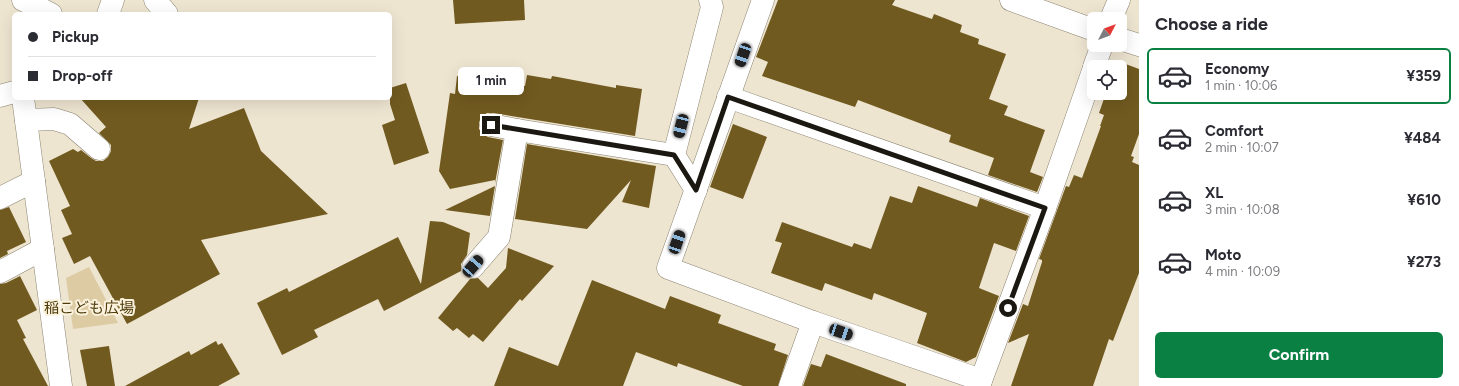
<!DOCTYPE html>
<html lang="en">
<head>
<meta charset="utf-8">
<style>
  body { margin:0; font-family:Figtree,"Noto Sans JP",sans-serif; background:#f2f2f3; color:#2b2b33; height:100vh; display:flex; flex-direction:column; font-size:15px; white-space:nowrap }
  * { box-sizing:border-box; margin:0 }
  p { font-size:13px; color:#7c7c81 }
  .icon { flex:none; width:22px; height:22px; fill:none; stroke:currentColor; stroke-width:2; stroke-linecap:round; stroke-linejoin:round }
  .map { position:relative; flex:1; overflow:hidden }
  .drawer { display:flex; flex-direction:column; background:#fff; width:320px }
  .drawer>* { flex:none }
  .hud { position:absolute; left:12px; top:12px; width:380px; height:88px; border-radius:6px; box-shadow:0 4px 16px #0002; display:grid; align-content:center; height:88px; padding:0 16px; background:#fff }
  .needle { width:26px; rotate:48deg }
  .controls { position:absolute; left:1087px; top:12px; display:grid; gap:8px }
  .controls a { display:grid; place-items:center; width:40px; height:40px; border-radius:6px; background:#fff; box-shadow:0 4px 16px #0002; font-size:20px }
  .end { position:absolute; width:18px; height:18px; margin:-9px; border:5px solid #1b1811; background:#fff; box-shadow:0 0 0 2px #fff }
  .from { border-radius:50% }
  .bubble { position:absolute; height:28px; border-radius:6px; background:#fff; box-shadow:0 4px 16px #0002; font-size:13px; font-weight:700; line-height:28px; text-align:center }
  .car { position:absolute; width:12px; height:24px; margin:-12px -6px; border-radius:5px; box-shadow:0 0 3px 1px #0007; background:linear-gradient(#222 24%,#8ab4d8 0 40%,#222 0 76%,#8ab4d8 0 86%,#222 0) }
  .hud b { display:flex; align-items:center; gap:14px; height:38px; font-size:15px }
  .hud b+b { border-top:1px solid #e1e1e2 }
  .hud i { width:10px; height:10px; background:#2b2b33 }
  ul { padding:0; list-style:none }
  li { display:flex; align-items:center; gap:12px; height:56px; margin:0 8px 6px; padding:0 8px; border:2px solid transparent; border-radius:6px }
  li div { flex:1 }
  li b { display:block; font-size:15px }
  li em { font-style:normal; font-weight:700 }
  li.selected { border-color:#0b8043 }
  li>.icon { width:36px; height:36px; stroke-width:1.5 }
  h2 { padding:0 16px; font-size:18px; line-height:48px }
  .cta { display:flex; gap:8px; margin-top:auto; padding:8px 16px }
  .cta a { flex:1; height:46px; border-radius:6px; background:#0b8043; color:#fff; font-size:16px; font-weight:700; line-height:46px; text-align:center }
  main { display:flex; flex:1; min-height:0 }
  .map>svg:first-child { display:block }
</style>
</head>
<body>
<main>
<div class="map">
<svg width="1139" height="386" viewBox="0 0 1139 386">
  <rect width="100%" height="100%" fill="#eee5d1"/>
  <path fill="#ddcba3" d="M89,267L118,323L73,329L66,278Z"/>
  <g fill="#715a1f">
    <path d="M453,0H524L525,20L455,24Z"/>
    <path d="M778,0H895L892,5L932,19L934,14L962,25L960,32L979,39L978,44L1006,54L989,99L1008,106L1004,115L1045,130L1030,172L1043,177L1037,192L988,175L994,158L949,142L951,135L858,100L855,107L762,76L768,62L756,57Z"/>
    <path d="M1123,63L1139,69V134L1131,156L1134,157L1132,162L1139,165V273L1113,341L1109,339L1093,386H1011L1029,334L1008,343L1023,304L1028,306L1042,262V260L1039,259L1066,186L1069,187L1074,175L1082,178L1101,126H1100L1104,115L1099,113L1106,93H1120V69Z"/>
    <path d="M527,75L551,79L552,76L616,88V85L642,89L635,136L493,113H487L481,117L479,123V129L483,134L488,137L503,140L495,183V180L450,189L439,171L450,93L455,94L457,76L494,82V80L525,86Z"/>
    <path d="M406,83L429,153L394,165L382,125L395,120L390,104V88Z"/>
    <path d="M80,98H199L189,129L244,108L261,151L328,214L201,240L220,274L127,324L90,256L74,264L62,238L72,234L61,210L70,206L49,161L73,149L78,152L81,150L91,158L96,161H103L108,157L111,151V145L99,133L106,127Z"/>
    <path d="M733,124L767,137L743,199L710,187Z"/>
    <path d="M527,144L656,166L649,208L622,202L631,180L587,229L515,219Z"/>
    <path d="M495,186L490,216L445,210Z"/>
    <path d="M918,186L977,207L980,198L1029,216L1016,251L994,243L979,288L999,296L976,357L966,362L917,343L927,313L874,293L872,300L825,283L822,291L771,273L782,243L775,241L782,222L852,247L854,243L871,249L890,196L912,203Z"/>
    <path d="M9,207L26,242L7,251L8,254L0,258V210Z"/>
    <path d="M430,221L443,222L470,233L467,255L461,264V271L384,311L378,299L314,330L318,337L282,355L257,303L287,288L289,292L398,237L421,284Z"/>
    <path d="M508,248L554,266L522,301L520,299L483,342L473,334L469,338L457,328L453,331L438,318L470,279L478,278L488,288L506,268Z"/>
    <path d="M20,276L37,310L17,320L26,338L23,339L48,386H0V284L6,283Z"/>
    <path d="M592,280L665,309L670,296L721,315L718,323L776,344L774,350L788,355L778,386H743L678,363L677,367L636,352L623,386H494L509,347L558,366Z"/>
    <path d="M216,341L218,345L222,343L240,374L218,386H125L189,351L191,355Z"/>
    <path d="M109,346L115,386H87L80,350Z"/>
    <path d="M826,354L906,384V386H803L811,364L821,367Z"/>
  </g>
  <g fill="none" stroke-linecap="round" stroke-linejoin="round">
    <defs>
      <g id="minor">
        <path d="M23,0L51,14"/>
        <path d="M155,0L167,14"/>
        <path d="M763,0L668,268L813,322L981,380"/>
        <path d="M1011,0L1094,30"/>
        <path d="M108,14L113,0"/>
        <path d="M1111,19L1119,0"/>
        <path d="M1120,39L1139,45"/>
        <path d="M1094,67L1102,45"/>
        <path d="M0,96L14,92"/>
        <path d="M728,97L1045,208"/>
        <path d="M23,98L61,386"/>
        <path d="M26,120L54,119L70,124L99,149"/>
        <path d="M491,125L517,130"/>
        <path d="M696,190L674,155L712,7L710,0"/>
        <path d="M0,198L34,181"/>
        <path d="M473,267L499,237L517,130L674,155"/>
        <path d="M0,272L43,249"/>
        <path d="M790,386L813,322"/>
        <path d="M979,386L1045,208L1094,68"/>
      </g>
    </defs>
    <use href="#minor" stroke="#8b8371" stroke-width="23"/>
    <use href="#minor" stroke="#fff" stroke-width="22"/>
  </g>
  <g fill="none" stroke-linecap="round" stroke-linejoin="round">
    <path stroke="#1b1811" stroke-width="5" d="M491,125L674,155L696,190L728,97L1045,208L1008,308"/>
  </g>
  <g text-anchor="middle" stroke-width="4" stroke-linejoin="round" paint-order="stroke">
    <g font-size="15" fill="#4d3b0b" stroke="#fcf3de">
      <text x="89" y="313">稲こども広場</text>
    </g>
  </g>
</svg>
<div class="controls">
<a><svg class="needle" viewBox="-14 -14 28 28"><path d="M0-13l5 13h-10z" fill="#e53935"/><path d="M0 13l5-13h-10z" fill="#7c7c81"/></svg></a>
<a><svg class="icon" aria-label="locate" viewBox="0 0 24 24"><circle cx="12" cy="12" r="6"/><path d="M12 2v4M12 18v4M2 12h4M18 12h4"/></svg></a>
</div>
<i class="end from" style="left:1008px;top:308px"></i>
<i class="end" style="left:491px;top:125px"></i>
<div class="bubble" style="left:458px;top:67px;width:66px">1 min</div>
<i class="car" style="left:743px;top:55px;rotate:199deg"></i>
<i class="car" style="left:681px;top:126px;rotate:194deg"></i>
<i class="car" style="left:677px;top:242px;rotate:19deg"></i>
<i class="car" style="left:473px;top:266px;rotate:41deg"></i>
<i class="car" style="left:841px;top:332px;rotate:109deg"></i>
<div class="hud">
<b><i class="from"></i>Pickup</b>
<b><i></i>Drop-off</b>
</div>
</div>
<section class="drawer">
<h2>Choose a ride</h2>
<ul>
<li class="selected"><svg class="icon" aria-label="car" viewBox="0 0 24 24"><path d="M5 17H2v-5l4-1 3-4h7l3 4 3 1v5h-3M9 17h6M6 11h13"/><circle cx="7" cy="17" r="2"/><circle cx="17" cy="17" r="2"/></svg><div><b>Economy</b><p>1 min · 10:06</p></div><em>¥359</em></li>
<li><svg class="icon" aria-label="car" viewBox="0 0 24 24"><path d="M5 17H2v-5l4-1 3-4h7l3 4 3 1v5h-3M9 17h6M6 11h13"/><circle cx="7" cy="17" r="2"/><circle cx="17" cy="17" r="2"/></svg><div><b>Comfort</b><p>2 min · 10:07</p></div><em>¥484</em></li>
<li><svg class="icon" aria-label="car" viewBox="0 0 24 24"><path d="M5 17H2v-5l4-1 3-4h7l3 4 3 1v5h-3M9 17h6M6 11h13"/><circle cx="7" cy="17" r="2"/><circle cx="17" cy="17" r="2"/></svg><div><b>XL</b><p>3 min · 10:08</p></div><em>¥610</em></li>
<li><svg class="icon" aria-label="car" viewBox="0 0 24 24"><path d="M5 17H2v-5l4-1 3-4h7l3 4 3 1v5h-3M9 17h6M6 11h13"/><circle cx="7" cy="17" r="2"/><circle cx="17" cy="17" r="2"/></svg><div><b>Moto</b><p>4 min · 10:09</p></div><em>¥273</em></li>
</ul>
<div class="cta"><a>Confirm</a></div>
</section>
</main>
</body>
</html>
